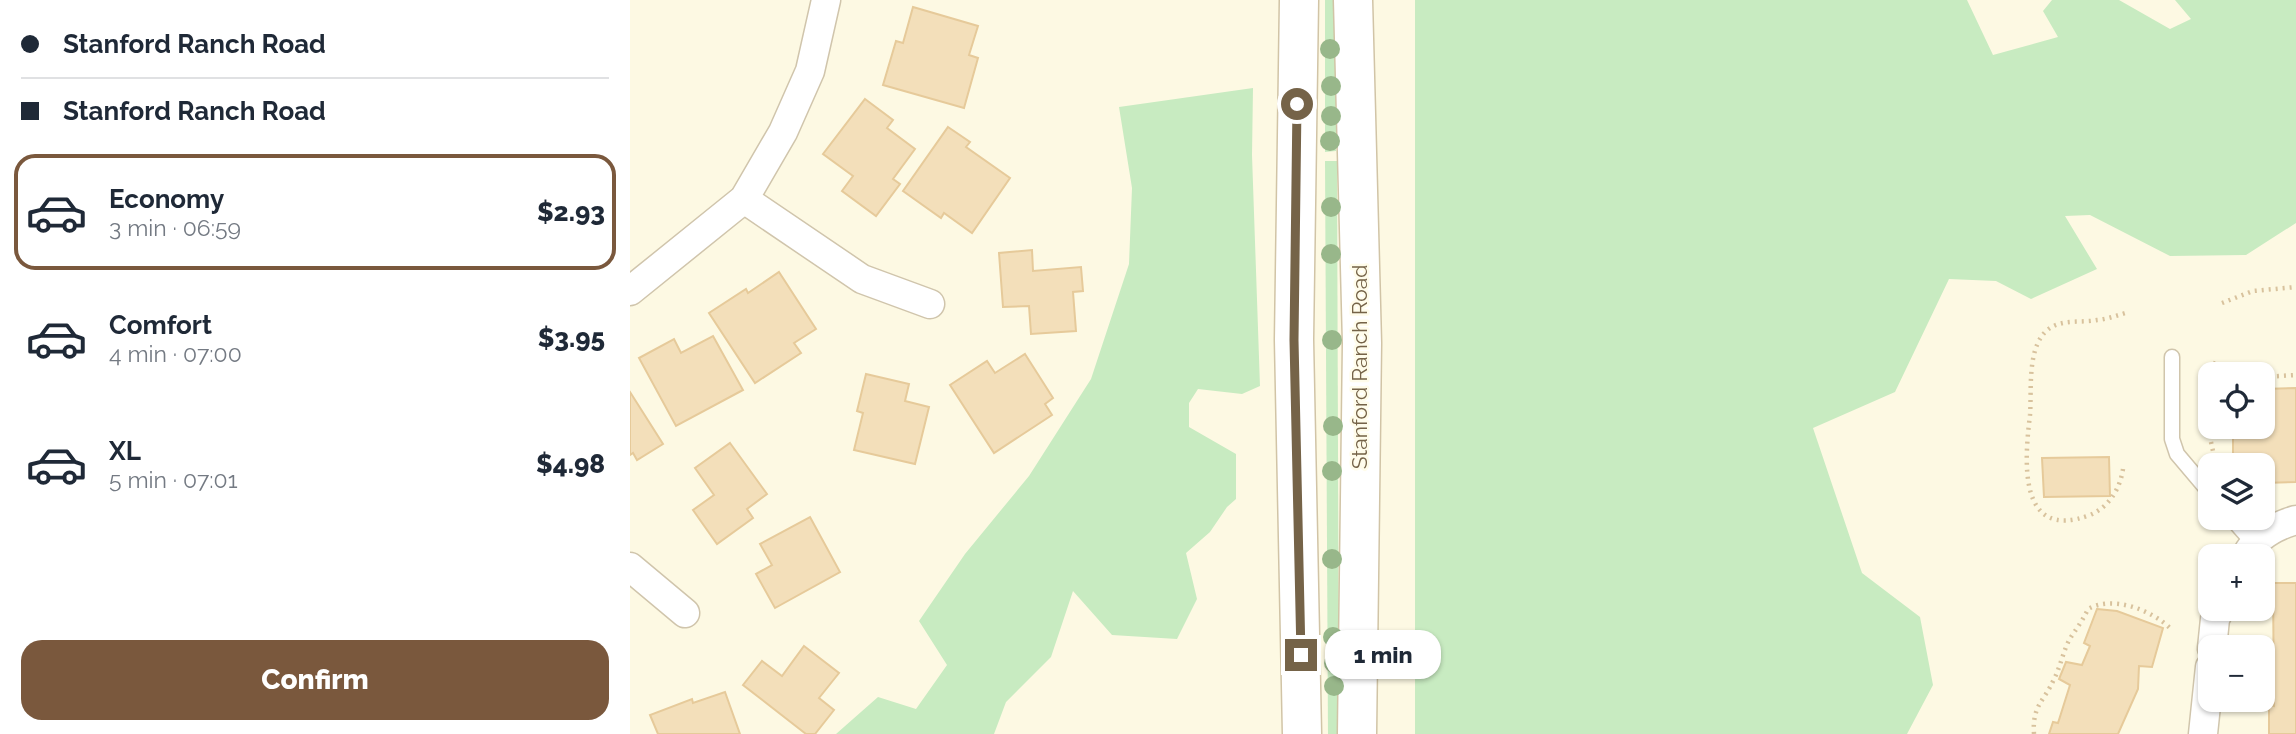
<!DOCTYPE html>
<html lang="en">
<head>
<meta charset="utf-8">
<style>
  body { margin:0; font-family:Raleway,sans-serif; background:#f2f2f3; color:#1f2937; height:100vh; display:flex; flex-direction:column; font-size:26px; white-space:nowrap }
  * { box-sizing:border-box; margin:0 }
  p { font-size:23px; color:#747a83 }
  .icon { flex:none; width:38px; height:38px; fill:none; stroke:currentColor; stroke-width:2; stroke-linecap:round; stroke-linejoin:round }
  .map { position:relative; flex:1; overflow:hidden }
  .side { display:flex; flex-direction:column; background:#fff; width:630px }
  .side>* { flex:none }
  .banner { display:grid; align-content:center; height:154px; padding:0 21px; background:#fff }
  .fabs { position:absolute; left:1568px; top:362px; display:grid; gap:14px }
  .fabs a { display:grid; place-items:center; width:77px; height:77px; border-radius:14px; background:#fff; box-shadow:0 2px 5px #0004; font-size:35px }
  .end { position:absolute; width:32px; height:32px; margin:-16px; border:9px solid #756348; background:#fff; box-shadow:0 0 0 4px #fff }
  .from { border-radius:50% }
  .bubble { position:absolute; height:49px; border-radius:21px; background:#fff; box-shadow:0 2px 5px #0004; font-size:23px; font-weight:800; line-height:49px; text-align:center }
  .banner b { display:flex; align-items:center; gap:24px; height:66px; font-size:26px }
  .banner b+b { border-top:2px solid #e0e1e3 }
  .banner i { width:18px; height:18px; background:#1f2937 }
  ul { padding:0; list-style:none }
  li { display:flex; align-items:center; gap:21px; height:116px; margin:0 14px 10px; padding:0 7px; border:4px solid transparent; border-radius:21px }
  li div { flex:1 }
  li b { display:block; font-size:26px }
  li em { font-style:normal; font-weight:800 }
  li.selected { border-color:#7a583d }
  li>.icon { width:63px; height:63px; stroke-width:1.5 }
  .action { display:flex; gap:14px; margin-top:auto; padding:14px 21px }
  .action a { flex:1; height:80px; border-radius:21px; background:#7a583d; color:#fff; font-size:28px; font-weight:800; line-height:80px; text-align:center }
  main { display:flex; flex:1; min-height:0 }
  .map>svg:first-child { display:block }
</style>
</head>
<body>
<main>
<section class="side">
<div class="banner">
<b><i class="from"></i>Stanford Ranch Road</b>
<b><i></i>Stanford Ranch Road</b>
</div>
<ul>
<li class="selected"><svg class="icon" aria-label="car" viewBox="0 0 24 24"><path d="M5 17H2v-5l4-1 3-4h7l3 4 3 1v5h-3M9 17h6M6 11h13"/><circle cx="7" cy="17" r="2"/><circle cx="17" cy="17" r="2"/></svg><div><b>Economy</b><p>3 min · 06:59</p></div><em>$2.93</em></li>
<li><svg class="icon" aria-label="car" viewBox="0 0 24 24"><path d="M5 17H2v-5l4-1 3-4h7l3 4 3 1v5h-3M9 17h6M6 11h13"/><circle cx="7" cy="17" r="2"/><circle cx="17" cy="17" r="2"/></svg><div><b>Comfort</b><p>4 min · 07:00</p></div><em>$3.95</em></li>
<li><svg class="icon" aria-label="car" viewBox="0 0 24 24"><path d="M5 17H2v-5l4-1 3-4h7l3 4 3 1v5h-3M9 17h6M6 11h13"/><circle cx="7" cy="17" r="2"/><circle cx="17" cy="17" r="2"/></svg><div><b>XL</b><p>5 min · 07:01</p></div><em>$4.98</em></li>
</ul>
<div class="action"><a>Confirm</a></div>
</section>
<div class="map">
<svg width="1666" height="734" viewBox="0 0 1666 734">
  <rect width="100%" height="100%" fill="#fdf9e3"/>
  <g fill="#c8ebc1">
    <path d="M695,0H706V151L695,152Z"/>
    <path d="M785,0H1337L1363,55L1428,37L1413,11L1422,0H1489L1540,29L1561,19L1545,0H1666V223L1616,255L1540,256L1460,215L1435,216L1467,269L1401,299L1366,281L1319,279L1265,392L1183,428L1232,573L1290,617L1303,685L1277,734H785Z"/>
    <path d="M623,88L622,155L630,386L612,394L568,389L559,403V427L606,454V499L597,507L580,532L556,553L567,599L547,639L482,635L443,591L421,657L376,702L364,734H206L248,697L286,709L317,665L289,621L335,554L399,476L461,379L499,264L502,188L489,107Z"/>
    <path d="M695,161H707L709,734H698Z"/>
  </g>
  <g fill="#f3dfba" stroke="#e6ca9a" stroke-width="2">
    <path d="M283,7L348,26L339,55L348,58L334,108L253,85L266,41L273,43Z"/>
    <path d="M235,99L263,120L257,128L285,149L263,179L270,184L246,216L212,191L223,176L193,154Z"/>
    <path d="M318,127L340,142L336,147L380,178L342,233L314,213L311,218L273,191Z"/>
    <path d="M402,250L403,271L451,267L453,291L443,292L446,331L401,334L399,306L373,307L369,253Z"/>
    <path d="M149,272L186,329L164,343L171,353L125,383L79,313L116,289L118,293Z"/>
    <path d="M83,336L113,390L46,426L9,358L44,339L51,353Z"/>
    <path d="M395,354L423,398L415,404L422,415L364,453L320,385L357,361L365,373Z"/>
    <path d="M236,374L279,384L275,401L299,407L285,464L224,450L233,413L227,411Z"/>
    <path d="M1666,388V482L1633,483V466H1603V435L1607,436V427H1633V389Z"/>
    <path d="M0,392L33,444L7,460L3,453L0,455Z"/>
    <path d="M100,443L137,494L117,509L123,518L87,544L63,510L84,495L65,468Z"/>
    <path d="M1479,457L1480,496L1414,497L1412,458Z"/>
    <path d="M180,517L210,572L145,608L126,574L142,565L130,544Z"/>
    <path d="M1643,583H1666V734H1639V705L1644,706Z"/>
    <path d="M1467,609L1487,611L1533,628L1522,667L1509,666L1508,689L1488,734H1419L1423,722L1428,723L1440,685L1429,679L1436,662L1452,665L1460,646L1454,643Z"/>
    <path d="M174,646L209,673L189,698L204,710L185,734H176L113,685L132,661L152,676Z"/>
    <path d="M95,692L110,734H28L20,715L62,699L63,703Z"/>
  </g>
  <g fill="none" stroke-linecap="round" stroke-linejoin="round">
    <defs>
      <g id="lane">
        <path d="M1542,357V439L1547,454L1580,493"/>
        <path d="M1601,518L1623,543"/>
      </g>
      <g id="street">
        <path d="M114,199L232,279L300,304"/>
        <path d="M0,291L114,199L153,132L180,71L196,0"/>
        <path d="M1616,556C1626,536 1645,526 1666,520"/>
        <path d="M0,567L55,613"/>
        <path d="M1582,648L1585,619L1590,609"/>
        <path d="M1573,734L1580,667"/>
      </g>
      <g id="secondary">
        <path d="M669,0L664,340L672,734"/>
        <path d="M723,0L732,343L727,734"/>
      </g>
    </defs>
    <use href="#lane" stroke="#d0c5ac" stroke-width="17"/>
    <use href="#street" stroke="#d0c5ac" stroke-width="31"/>
    <use href="#secondary" stroke="#d1c4a6" stroke-width="41"/>
    <g stroke="#d8c29d" stroke-width="4.5" stroke-dasharray="2 5" stroke-linecap="butt">
      <path d="M1592,303L1623,291L1666,287"/>
      <path d="M1583,363L1620,374"/>
      <path d="M1633,377L1666,375"/>
      <path d="M1581,442L1586,465"/>
      <path d="M1493,469C1490,489 1479,507 1460,515C1386,543 1395,457 1400,415C1402,390 1396,344 1420,328C1434,319 1452,323 1467,320C1478,319 1488,315 1499,312"/>
      <path d="M1404,734C1402,705 1414,702 1424,679C1431,666 1433,650 1441,637C1447,628 1453,620 1458,609C1483,595 1522,610 1541,629"/>
    </g>
    <use href="#lane" stroke="#fff" stroke-width="14"/>
    <use href="#street" stroke="#fff" stroke-width="28"/>
    <use href="#secondary" stroke="#fff" stroke-width="38"/>
  </g>
  <g fill="#98b78a">
    <circle cx="700" cy="49" r="10"/>
    <circle cx="701" cy="86" r="10"/>
    <circle cx="701" cy="116" r="10"/>
    <circle cx="700" cy="141" r="10"/>
    <circle cx="701" cy="207" r="10"/>
    <circle cx="701" cy="254" r="10"/>
    <circle cx="702" cy="340" r="10"/>
    <circle cx="703" cy="426" r="10"/>
    <circle cx="702" cy="471" r="10"/>
    <circle cx="702" cy="559" r="10"/>
    <circle cx="703" cy="637" r="10"/>
    <circle cx="704" cy="663" r="10"/>
    <circle cx="704" cy="686" r="10"/>
  </g>
  <g fill="none" stroke-linecap="round" stroke-linejoin="round">
    <path stroke="#756348" stroke-width="9" d="M667,104L664,340L671,655"/>
  </g>
  <g text-anchor="middle" stroke-width="5" stroke-linejoin="round" paint-order="stroke">
    <g font-size="21" fill="#756348" stroke="#fffcea">
      <text transform="translate(730 367) rotate(-90)" y="7">Stanford Ranch Road</text>
    </g>
  </g>
</svg>
<div class="fabs">
<a><svg class="icon" aria-label="locate" viewBox="0 0 24 24"><circle cx="12" cy="12" r="6"/><path d="M12 2v4M12 18v4M2 12h4M18 12h4"/></svg></a>
<a><svg class="icon" aria-label="layers" viewBox="0 0 24 24"><path d="M12 4l9 5-9 5-9-5zM3 14l9 5 9-5"/></svg></a>
<a>+</a>
<a>−</a>
</div>
<i class="end from" style="left:667px;top:104px"></i>
<i class="end" style="left:671px;top:655px"></i>
<div class="bubble" style="left:695px;top:630px;width:116px">1 min</div>
</div>
</main>
</body>
</html>
